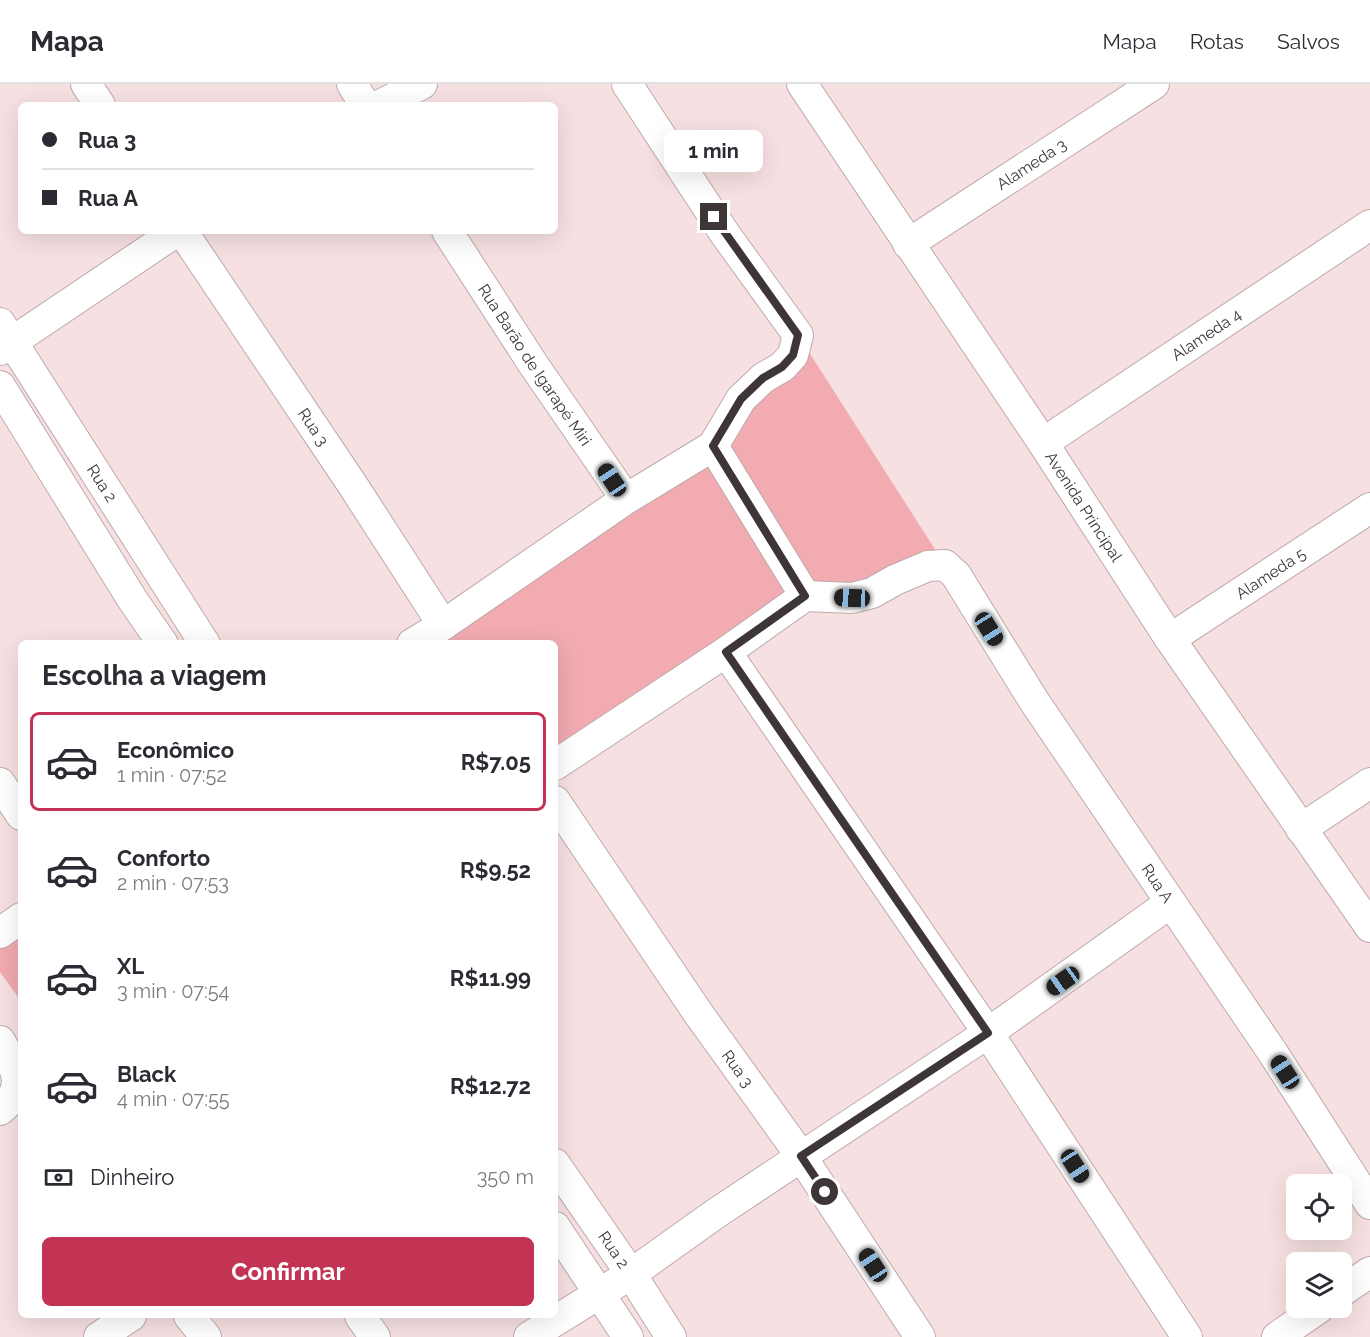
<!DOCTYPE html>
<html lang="pt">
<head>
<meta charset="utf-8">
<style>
  body { margin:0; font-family:Raleway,sans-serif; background:#f2f2f3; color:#2b2b33; height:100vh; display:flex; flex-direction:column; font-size:22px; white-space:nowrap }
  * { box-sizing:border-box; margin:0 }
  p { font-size:20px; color:#7c7c81 }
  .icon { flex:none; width:33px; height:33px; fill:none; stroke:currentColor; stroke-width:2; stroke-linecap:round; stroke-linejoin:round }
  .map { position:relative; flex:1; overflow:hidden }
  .details { position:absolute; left:18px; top:556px; width:540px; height:678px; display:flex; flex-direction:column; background:#fff; border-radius:9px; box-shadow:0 6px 24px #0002 }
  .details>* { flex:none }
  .hud { position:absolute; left:18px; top:18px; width:540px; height:132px; border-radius:9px; box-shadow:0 6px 24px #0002; display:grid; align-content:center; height:132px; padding:0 24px; background:#fff }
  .tools { position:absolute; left:1286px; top:1090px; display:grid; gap:12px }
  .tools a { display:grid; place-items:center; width:66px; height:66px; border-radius:9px; background:#fff; box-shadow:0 6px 24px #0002; font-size:30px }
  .end { position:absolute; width:27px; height:27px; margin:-14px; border:8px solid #3e3636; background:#fff; box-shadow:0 0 0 3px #fff }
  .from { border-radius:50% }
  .bubble { position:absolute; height:42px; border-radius:9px; background:#fff; box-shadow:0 6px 24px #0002; font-size:20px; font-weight:700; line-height:42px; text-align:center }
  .car { position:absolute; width:18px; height:36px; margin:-18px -9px; border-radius:8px; box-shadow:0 0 4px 2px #0007; background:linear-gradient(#222 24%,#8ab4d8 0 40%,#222 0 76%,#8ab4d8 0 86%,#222 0) }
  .hud b { display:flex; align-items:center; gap:21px; height:57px; font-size:22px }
  .hud b+b { border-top:2px solid #e1e1e2 }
  .hud i { width:15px; height:15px; background:#2b2b33 }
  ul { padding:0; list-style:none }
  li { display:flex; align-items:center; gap:18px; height:99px; margin:0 12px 9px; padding:0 12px; border:3px solid transparent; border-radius:9px }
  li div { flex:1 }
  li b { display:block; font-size:22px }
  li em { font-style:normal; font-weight:700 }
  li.current { border-color:#c33353 }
  li>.icon { width:54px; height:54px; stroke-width:1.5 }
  h2 { padding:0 24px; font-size:27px; line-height:72px }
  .pay { display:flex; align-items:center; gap:15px; height:66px; padding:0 24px; font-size:22px }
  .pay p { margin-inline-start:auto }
  .cta { display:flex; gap:12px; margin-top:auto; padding:12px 24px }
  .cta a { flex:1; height:69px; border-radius:9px; background:#c33353; color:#fff; font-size:24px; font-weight:700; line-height:69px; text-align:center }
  header { display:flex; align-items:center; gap:36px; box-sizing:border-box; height:84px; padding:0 30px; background:#fff; border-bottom:2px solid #e1e1e2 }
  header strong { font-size:28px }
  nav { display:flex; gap:33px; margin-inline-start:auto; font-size:21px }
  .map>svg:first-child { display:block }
</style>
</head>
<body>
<header>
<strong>Mapa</strong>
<nav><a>Mapa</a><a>Rotas</a><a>Salvos</a></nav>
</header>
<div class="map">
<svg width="1370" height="1253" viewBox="0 0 1370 1253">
  <rect width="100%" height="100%" fill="#f7e0e1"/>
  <g fill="#f1abb1">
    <path d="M798,251L945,481L805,512L555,681V560H412L713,362Z"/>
    <path d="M21,834V917L0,888V849Z"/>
  </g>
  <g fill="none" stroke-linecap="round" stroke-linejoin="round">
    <defs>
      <g id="street">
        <path d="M86,0L100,21"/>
        <path d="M352,0L365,21"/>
        <path id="s1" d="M802,0L1043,359L1170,555L1370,843"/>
        <path d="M380,21L422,0"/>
        <path id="s2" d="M182,147L352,400L443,541"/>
        <path id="s3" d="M447,147L533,280L626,415"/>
        <path id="s4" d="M908,160L1154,0"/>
        <path id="s5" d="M0,239L205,560"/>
        <path d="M0,266L177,147"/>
        <path d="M0,302L132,515L163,560"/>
        <path id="s6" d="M1043,359L1370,141"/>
        <path d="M713,362L805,512"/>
        <path id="s7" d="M1170,555L1370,424"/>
        <path d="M412,560L443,541L626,415L713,362L741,315L763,294L782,283L793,271L798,251L725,150L627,0"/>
        <path d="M726,568L988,949L1187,1253"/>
        <path id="s8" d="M555,681L726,568L805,512L852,514L872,509L895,496L928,482L945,481L956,491L1034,617L1273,969L1370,1120"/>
        <path d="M0,699L21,731"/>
        <path id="s9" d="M555,717L698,929L801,1072L920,1253"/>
        <path d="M1301,745L1370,699"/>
        <path d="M0,849L21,834"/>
        <path d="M0,957C15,983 29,1003 0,1026"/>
        <path id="s10" d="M555,1080L631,1190L671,1253"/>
        <path d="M555,1143L628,1253"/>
        <path d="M1341,1208L1370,1188"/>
        <path d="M189,1232L206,1253"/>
        <path d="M360,1232L375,1253"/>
        <path d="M99,1253L131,1232"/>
        <path d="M529,1253L631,1190L715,1130L988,949L1170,819"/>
        <path d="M1277,1253L1319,1224"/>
      </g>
    </defs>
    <use href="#street" stroke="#bfaaab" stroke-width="32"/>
    <use href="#street" stroke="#fff" stroke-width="30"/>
  </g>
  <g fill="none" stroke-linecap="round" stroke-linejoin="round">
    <path stroke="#3e3636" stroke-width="8" d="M714,133L798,251L793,271L782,283L763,294L741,315L713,362L805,512L726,568L988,949L801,1072L825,1108"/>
  </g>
  <g text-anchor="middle" stroke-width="4.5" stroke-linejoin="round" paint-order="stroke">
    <g font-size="16" fill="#3e3636" stroke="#fef0f1">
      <text dy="6" stroke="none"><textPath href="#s4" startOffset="147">Alameda 3</textPath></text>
      <text dy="6" stroke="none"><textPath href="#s6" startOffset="196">Alameda 4</textPath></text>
      <text dy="6" stroke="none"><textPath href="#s3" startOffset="160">Rua Barão de Igarapé Miri</textPath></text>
      <text dy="6" stroke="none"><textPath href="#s2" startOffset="236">Rua 3</textPath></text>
      <text dy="6" stroke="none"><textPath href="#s5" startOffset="190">Rua 2</textPath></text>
      <text dy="6" stroke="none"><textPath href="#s1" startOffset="508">Avenida Principal</textPath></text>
      <text dy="6" stroke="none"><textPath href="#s7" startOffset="120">Alameda 5</textPath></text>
      <text dy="6" stroke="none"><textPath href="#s8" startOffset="832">Rua A</textPath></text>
      <text dy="6" stroke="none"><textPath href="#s9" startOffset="324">Rua 3</textPath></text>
      <text dy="6" stroke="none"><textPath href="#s10" startOffset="104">Rua 2</textPath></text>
    </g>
  </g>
</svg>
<div class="tools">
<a><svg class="icon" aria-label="locate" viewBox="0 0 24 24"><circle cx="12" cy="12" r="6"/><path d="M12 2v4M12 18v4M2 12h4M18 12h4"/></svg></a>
<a><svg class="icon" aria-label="layers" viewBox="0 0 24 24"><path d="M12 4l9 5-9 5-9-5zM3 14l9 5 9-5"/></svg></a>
</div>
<i class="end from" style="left:825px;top:1108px"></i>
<i class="end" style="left:714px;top:133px"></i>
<div class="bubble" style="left:664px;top:46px;width:99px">1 min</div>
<i class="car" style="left:612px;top:396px;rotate:326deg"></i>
<i class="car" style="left:852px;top:514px;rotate:272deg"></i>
<i class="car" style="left:989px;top:545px;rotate:148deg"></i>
<i class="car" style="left:1063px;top:897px;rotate:235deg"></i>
<i class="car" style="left:1285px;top:988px;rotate:327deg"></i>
<i class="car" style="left:1075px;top:1082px;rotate:147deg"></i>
<i class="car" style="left:873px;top:1181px;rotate:327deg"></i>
<div class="hud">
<b><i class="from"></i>Rua 3</b>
<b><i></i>Rua A</b>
</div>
<section class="details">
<h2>Escolha a viagem</h2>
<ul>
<li class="current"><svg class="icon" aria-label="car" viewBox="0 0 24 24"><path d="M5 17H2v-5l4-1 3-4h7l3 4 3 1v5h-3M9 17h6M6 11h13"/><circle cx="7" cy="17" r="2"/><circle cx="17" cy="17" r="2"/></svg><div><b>Econômico</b><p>1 min · 07:52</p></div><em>R$7.05</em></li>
<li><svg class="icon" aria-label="car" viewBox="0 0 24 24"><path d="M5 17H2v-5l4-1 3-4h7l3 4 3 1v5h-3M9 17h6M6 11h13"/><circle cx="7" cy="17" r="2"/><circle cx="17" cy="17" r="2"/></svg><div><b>Conforto</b><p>2 min · 07:53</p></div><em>R$9.52</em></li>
<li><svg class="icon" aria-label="car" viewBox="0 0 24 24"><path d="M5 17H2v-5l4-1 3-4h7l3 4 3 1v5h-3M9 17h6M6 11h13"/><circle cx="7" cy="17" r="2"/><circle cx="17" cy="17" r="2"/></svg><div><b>XL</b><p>3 min · 07:54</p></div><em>R$11.99</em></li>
<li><svg class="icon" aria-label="car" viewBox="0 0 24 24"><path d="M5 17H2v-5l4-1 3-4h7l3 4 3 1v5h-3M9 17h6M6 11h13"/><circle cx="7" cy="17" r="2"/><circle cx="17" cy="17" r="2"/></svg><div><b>Black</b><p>4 min · 07:55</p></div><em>R$12.72</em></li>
</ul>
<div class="pay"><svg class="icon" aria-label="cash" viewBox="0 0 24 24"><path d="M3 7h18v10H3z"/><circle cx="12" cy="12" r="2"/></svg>Dinheiro<p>350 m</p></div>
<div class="cta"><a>Confirmar</a></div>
</section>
</div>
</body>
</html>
